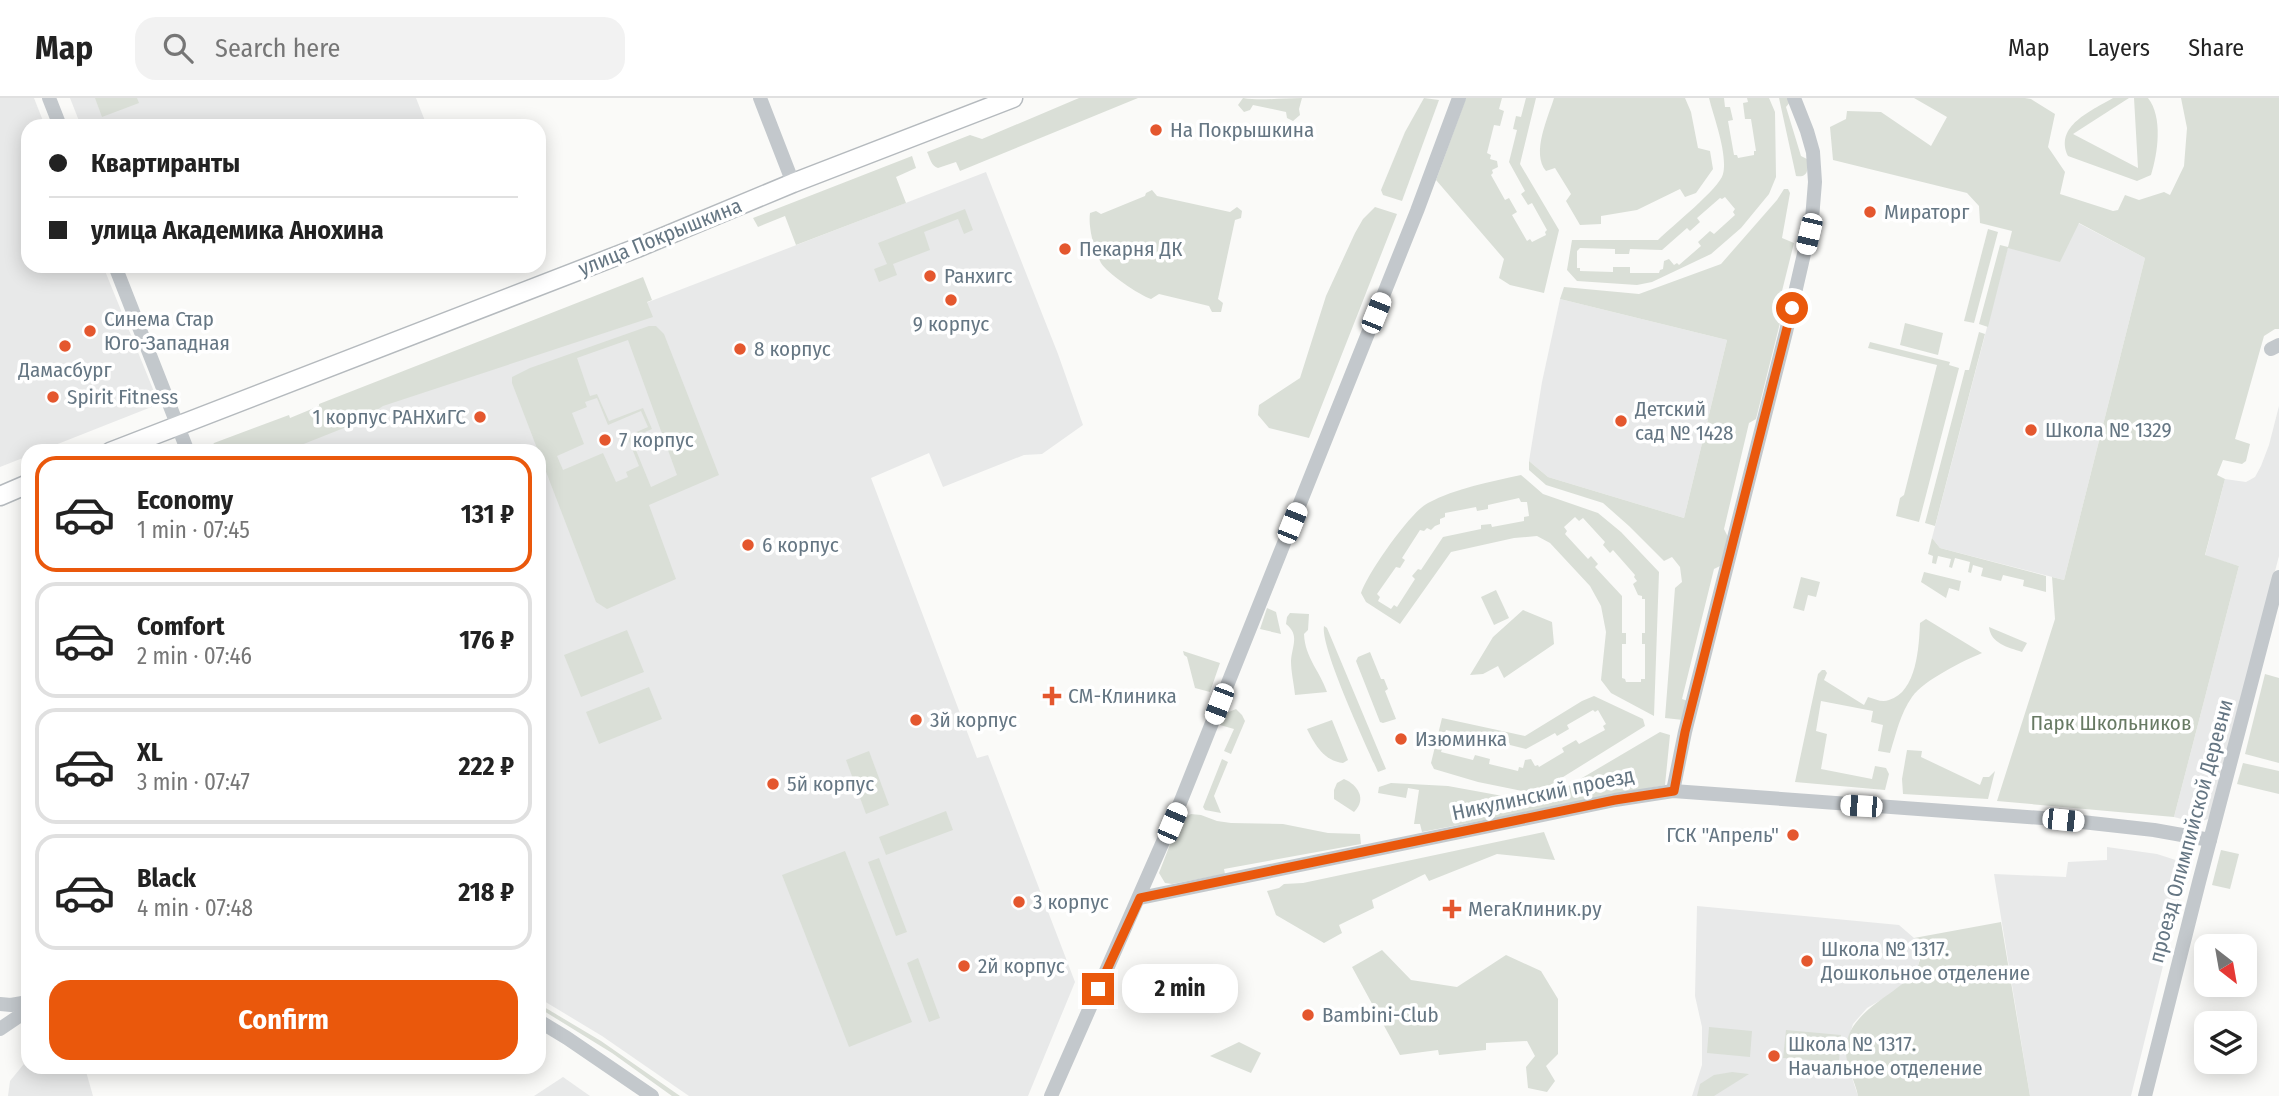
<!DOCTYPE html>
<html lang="en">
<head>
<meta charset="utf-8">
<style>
  body { margin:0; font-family:"Fira Sans Condensed",sans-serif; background:#f2f2f2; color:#222; height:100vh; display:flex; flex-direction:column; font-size:26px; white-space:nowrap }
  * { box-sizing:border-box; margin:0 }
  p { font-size:23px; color:#767676 }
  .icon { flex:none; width:38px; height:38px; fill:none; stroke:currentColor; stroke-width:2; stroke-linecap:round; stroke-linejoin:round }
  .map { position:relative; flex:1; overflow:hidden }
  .sheet { position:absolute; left:21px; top:346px; width:525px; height:630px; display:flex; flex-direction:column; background:#fff; border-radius:21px; box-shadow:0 4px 18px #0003 }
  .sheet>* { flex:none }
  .hud { position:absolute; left:21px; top:21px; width:525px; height:154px; border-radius:21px; box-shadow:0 4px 18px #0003; display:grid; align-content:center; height:154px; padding:0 28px; background:#fff }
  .needle { width:46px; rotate:149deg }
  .tools { position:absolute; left:2194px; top:836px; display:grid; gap:14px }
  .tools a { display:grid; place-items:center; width:63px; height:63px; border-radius:14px; background:#fff; box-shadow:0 4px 18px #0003; font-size:35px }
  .end { position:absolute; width:32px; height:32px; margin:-16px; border:9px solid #ea580c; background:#fff; box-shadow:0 0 0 4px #fff }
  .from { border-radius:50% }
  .bubble { position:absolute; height:49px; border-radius:21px; background:#fff; box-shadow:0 4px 18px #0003; font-size:23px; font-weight:700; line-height:49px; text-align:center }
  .car { position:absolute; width:21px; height:42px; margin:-21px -10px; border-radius:9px; box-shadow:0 0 5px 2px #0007; background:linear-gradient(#fff 24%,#345 0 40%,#fff 0 76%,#345 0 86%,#fff 0) }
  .hud b { display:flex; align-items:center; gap:24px; height:66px; font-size:26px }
  .hud b+b { border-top:2px solid #e0e0e0 }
  .hud i { width:18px; height:18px; background:#222 }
  ul { padding:12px 0 0; list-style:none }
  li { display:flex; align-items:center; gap:21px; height:116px; margin:0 14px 10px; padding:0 14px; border:4px solid #e0e0e0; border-radius:21px }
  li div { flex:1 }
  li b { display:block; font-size:26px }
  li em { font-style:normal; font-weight:700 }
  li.on { border-color:#ea580c }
  li>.icon { width:63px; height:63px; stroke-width:1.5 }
  .action { display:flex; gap:14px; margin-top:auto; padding:14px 28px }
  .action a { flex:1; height:80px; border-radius:21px; background:#ea580c; color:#fff; font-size:28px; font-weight:700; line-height:80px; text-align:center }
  header { display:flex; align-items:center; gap:42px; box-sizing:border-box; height:98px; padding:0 35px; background:#fff; border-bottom:2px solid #e0e0e0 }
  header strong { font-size:33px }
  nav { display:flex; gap:38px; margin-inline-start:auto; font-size:24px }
  .search { width:490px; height:63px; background:#f2f2f2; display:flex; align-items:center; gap:18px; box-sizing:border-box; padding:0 24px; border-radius:21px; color:#767676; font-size:26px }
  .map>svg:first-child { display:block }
</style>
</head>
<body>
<header>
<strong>Map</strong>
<div class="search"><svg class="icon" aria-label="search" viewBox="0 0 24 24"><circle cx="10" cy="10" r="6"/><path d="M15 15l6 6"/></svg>Search here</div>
<nav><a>Map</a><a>Layers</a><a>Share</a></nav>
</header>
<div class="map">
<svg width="2279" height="998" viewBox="0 0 2279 998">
  <rect width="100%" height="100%" fill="#fafaf8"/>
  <g fill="#e8e9e9">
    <path d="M0,0H34L45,28H28V168H103L159,306L40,353L28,354V358L0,369Z"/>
    <path d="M70,0H416L427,28H81Z"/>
    <path d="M986,74L1058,256L1083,327L1042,356L1024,357L943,389L929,355L871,380L977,660L988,657L1075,884L1028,998H689L602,938L539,900V354H259Z"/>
    <path d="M2078,125L2145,160L2064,482L1940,450L1932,440L2008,149Z"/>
    <path d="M1560,201L1727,242L1684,420L1548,379L1529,363L1542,284Z"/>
    <path d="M2279,308V458L2212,713L2208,721L2197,725L2174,719L2239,468L2205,458L2225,381L2246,384L2255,379L2261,368L2269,347Z"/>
    <path d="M2107,749L2157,756L2188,766L2131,998H2030L1994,776L2066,779L2068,764L2107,762Z"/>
    <path d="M1697,808L1899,827L1914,840L1920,855L1918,871L1893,895L1867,910L1853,926L1846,949L1848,968L1858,998H1692L1702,967V929L1695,898Z"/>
    <path d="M28,961V970H85L93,998H8L10,983Z"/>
    <path d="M563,979L590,998H534Z"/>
  </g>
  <g fill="#dadfd7" fill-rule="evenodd">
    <path d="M95,0H137L139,5L102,19Z"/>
    <path d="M1079,0H1138L960,73L956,64L938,70C931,68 930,60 927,54L970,37L982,41Z"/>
    <path d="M1243,0C1260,3 1282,0 1302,0L1299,11L1300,17L1293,23L1287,20L1286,14L1253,7L1250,12L1244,14L1238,7Z"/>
    <path d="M1424,0L1439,2L1402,103L1383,97L1381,92L1405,34Z"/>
    <path d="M1466,0H1502L1499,11L1504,13L1500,28L1494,27L1487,55L1491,57L1490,61L1497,63L1498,69L1492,72L1493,75L1491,77L1505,102L1509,100L1517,114L1512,117L1527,143L1530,141L1532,144L1546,137L1545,134L1547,132L1532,105L1528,107L1521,96L1525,93L1509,64L1517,32L1513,31L1516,18L1521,19L1526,0H1536L1520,66L1559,132L1544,195L1510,187L1499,180L1504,161L1436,82Z"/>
    <path d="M1554,0H1685L1691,14L1698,50L1710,53L1713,71L1696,95L1685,99L1680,91L1637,112L1601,118V126L1580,127L1566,103L1571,96L1555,70L1546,73C1531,55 1548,20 1554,0Z"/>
    <path d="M1709,0H1724L1725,9H1730L1733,22L1728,23L1734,57H1737L1738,60L1754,57V53H1756L1751,21H1745L1743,5L1748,4L1747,0H1769L1775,14L1776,79L1769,96L1741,130L1711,156L1652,184L1637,187L1577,183L1567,172L1572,142H1658C1671,129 1720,90 1723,76C1728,56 1714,20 1709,0ZM1725,99L1735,111L1733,114L1735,117L1714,136L1710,133L1698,144L1701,148L1679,167L1677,165L1674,167L1669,161L1664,163L1663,171L1660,172L1659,175H1630V169H1613V174L1580,173V170H1577V153L1580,150L1615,151V156H1629L1630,151L1662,152L1687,130L1690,133L1700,124L1697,120L1720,100L1722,101Z"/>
    <path d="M1779,0H1788L1790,4L1786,9L1801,58L1807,61C1808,71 1809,80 1796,78Z"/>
    <path d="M1914,0H2025L2031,1L2055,16L2048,49L2065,74L2060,96L2113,113L2118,112L2125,97L2139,102L2164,94L2170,97L2184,68L2187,30L2181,0H2279V231H2275L2264,238L2235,341L2250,346L2246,363L2242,366L2223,362L2217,377L2225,381L2205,457L2239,468L2174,719L1997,703L2055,521L2052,479L2064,482L2145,160L2079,125L2060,164L2008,150L1988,229L1979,226L2000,147L2008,149L2012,133L1980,125L1979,108L1967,95L1833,62L1830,29L1846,21L1847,13L1881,14L1931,48L1947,19Z"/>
    <path d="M2113,0H2129L2073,36L2138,70L2134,0H2148C2163,19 2158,55 2151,77L2137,83L2068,58C2054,28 2091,13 2113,0Z"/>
    <path d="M912,58L916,70L896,79L906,105L796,147L785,118L758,129L753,120Z"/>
    <path d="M1784,91H1788L1790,95L1782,140L1794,145L1778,209L1782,217L1756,321L1749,325L1724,431L1728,439L1720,468L1714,471L1682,601L1688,603L1683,622L1665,620L1675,490L1682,484L1680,469L1672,459L1664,463L1629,428L1603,405L1546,387L1529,372V363L1548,379L1684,420L1727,242L1560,201L1564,189L1639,196L1721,166L1777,102Z"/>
    <path d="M1152,92L1157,98L1230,114L1237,109L1242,113L1241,120L1235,122L1218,201L1223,205L1221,214H1212L1209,208L1159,196L1151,201C1139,197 1107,175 1101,165C1094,151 1088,130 1090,115L1096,113L1101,116L1145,98L1146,95Z"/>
    <path d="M1375,109L1397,116L1309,340L1269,330L1258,317L1259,307L1300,280L1326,198L1355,135L1363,121Z"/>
    <path d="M965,111L973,132L964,136L958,121L924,134L930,152L893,166L897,177L879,184L874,171L887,166L878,145Z"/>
    <path d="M1988,131L1998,134L1974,225L1964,223Z"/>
    <path d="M643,179L652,202L647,204L653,219L383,308L359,324L286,353H209L214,345L289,317L290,320L319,308V306Z"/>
    <path d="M1905,225L1943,235L1938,257L1900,247Z"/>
    <path d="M649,228H656L664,236L719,377L649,407L676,481L607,511L596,504L512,285V279L530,270ZM628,242L677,377L651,389L631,340L652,331L643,310L609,323L597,296L590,298L577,260ZM597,300L608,327L641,313L648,329L627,338L639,368L626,374L628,379L616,384L603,355L563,372L557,358L584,346L572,315L587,309L585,304Z"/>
    <path d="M1979,234L1985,236L1935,428L1925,425L1965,272H1969Z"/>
    <path d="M1870,244L1950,264L1949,267L1959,270L1919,424L1896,418L1900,400L1904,397L1937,267L1868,250Z"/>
    <path d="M1521,377L1543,396L1598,415L1621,434L1659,474L1654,618L1611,595L1601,582L1606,534L1601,508L1590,488L1550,445L1537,438L1514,440L1451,454L1400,526L1366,504L1361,495C1367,476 1411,413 1428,405C1456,390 1490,384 1521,377ZM1519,400L1521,404H1527L1529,418L1524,419V423L1492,429L1491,426L1481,427V431L1443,439L1421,472L1418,471L1412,478L1415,481L1397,509L1394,507L1391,511L1378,503L1380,499L1377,496L1396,469L1400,470L1405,462L1402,460L1420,432L1424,433L1427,430L1431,432L1435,428L1440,426V421L1445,419V415L1476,409L1477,413L1488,411V407ZM1575,419L1579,423L1583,420L1605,444L1603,447L1610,455L1613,452L1635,477L1634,479L1637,483L1633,486L1638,497L1642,498V501H1645V535H1642V546H1645V581H1641V584H1626L1625,581L1622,580V546H1626V535H1622V498L1595,469L1598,466L1591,458L1588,461L1565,436L1567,433L1564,429Z"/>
    <path d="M1932,440L1940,450L2046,478V494L2023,488L2024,482L2003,477L2001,483L1981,478L1983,470L1973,467L1971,475L1968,474L1970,464L1955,460L1952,470L1949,469L1951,461L1938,458L1936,466L1932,465L1933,458L1928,456Z"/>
    <path d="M1924,474L1961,483L1959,493L1949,490L1946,500L1921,484Z"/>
    <path d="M1801,479L1820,484L1816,499L1808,497L1804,513L1793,510Z"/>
    <path d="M1496,492L1509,520L1494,527L1481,499Z"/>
    <path d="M1267,510L1276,514L1281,536L1260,531Z"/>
    <path d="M1523,512L1552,524L1554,546L1504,580L1498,568L1483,576L1470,577L1493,539Z"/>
    <path d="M1290,515L1309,516L1308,532L1304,536C1305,560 1320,573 1327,594L1295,597C1294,586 1291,574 1291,563C1292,548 1300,537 1286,526L1287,519Z"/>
    <path d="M1926,521L1982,555C1963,563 1924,582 1912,599C1900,616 1896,636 1890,655L1878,653L1883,627L1871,624L1873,613L1821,603L1816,633L1827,636L1821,671L1872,681L1875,668L1886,670L1889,676L1885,692L1795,684L1818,576L1822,572H1825L1827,575L1824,582L1864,607L1868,599C1875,601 1882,605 1889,602C1917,594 1919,548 1920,525Z"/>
    <path d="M1324,528L1327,530L1386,671L1378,674C1367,649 1320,549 1324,528Z"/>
    <path d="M1989,529L2027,545L2022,554C2008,549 1991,546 1989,529Z"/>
    <path d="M627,532L644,574L581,599L564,557Z"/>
    <path d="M1183,553L1220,565L1210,594L1195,590L1187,559L1184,557Z"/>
    <path d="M1370,554L1381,581H1384L1388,591L1385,593L1396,621L1383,625L1380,624L1356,563L1358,559Z"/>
    <path d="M2265,576L2279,580V665L2245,656Z"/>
    <path d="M649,589L662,621L599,646L586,614Z"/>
    <path d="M1594,598L1643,621L1645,628L1539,694L1532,695L1478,684L1434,671L1431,665L1442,620L1525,638L1582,603ZM1593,612L1595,614L1598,612L1606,626L1603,628L1605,632L1579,646L1576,642L1562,650L1564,654L1539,669L1538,667L1535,668L1531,661L1525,662L1523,670L1519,669L1518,673L1489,666L1490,661L1475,657L1473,662L1441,654L1442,651L1439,650L1442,634L1445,635L1446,632L1480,640L1479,645L1492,648L1494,643L1526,651L1555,635L1557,638L1569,631L1567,627Z"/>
    <path d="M1236,611L1242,617L1245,623L1231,656L1224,653L1234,631L1220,627L1224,616Z"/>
    <path d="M1332,622L1348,662L1343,665C1324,663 1315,647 1307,631Z"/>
    <path d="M1660,634L1670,637L1665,687L1422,734L1420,726H1414L1419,692L1408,690L1406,700L1378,695L1379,689L1391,685L1448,688L1535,704L1543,703Z"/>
    <path d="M1907,652L1922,653L1921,659L1980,687L1983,679H1989L1995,673L1988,701L1903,696L1902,681Z"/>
    <path d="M869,653L889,707L866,716L846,662Z"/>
    <path d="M1222,661L1228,664L1214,698L1221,715L1205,712L1203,709Z"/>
    <path d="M2243,665L2279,673V696L2237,686Z"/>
    <path d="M1344,681C1358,687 1367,701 1354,714L1334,701V692L1337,685Z"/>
    <path d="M946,713L953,732L886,757L879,739Z"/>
    <path d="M1191,716L1201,717L1217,723L1231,725L1283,726L1328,735L1360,736L1361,746L1224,771L1225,776L1172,786L1165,785L1159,775L1179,723Z"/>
    <path d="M1544,734L1555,762L1497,756L1429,783L1425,776L1372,802L1374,810L1339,827L1342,835L1324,845L1276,817L1267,793L1279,790L1284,786L1303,785Z"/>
    <path d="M2221,752L2239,756L2230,791L2212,787Z"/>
    <path d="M845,753L912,924L849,949L782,777Z"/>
    <path d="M879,760L907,834L896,838L868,764Z"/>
    <path d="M2001,824L2030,998H1858C1855,982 1845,968 1846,950C1849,903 1924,891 1920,855C1919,850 1916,844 1914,840Z"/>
    <path d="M1382,852L1411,882L1457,889L1506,857L1541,873L1558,901V956L1546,968L1555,983L1547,994L1528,990L1526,969L1535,958L1527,943L1486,945V952L1439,957L1438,952L1400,957L1352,869Z"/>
    <path d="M918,860L940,920L929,924L907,865Z"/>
    <path d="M539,906L601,943L680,998H672L612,955L539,910Z"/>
    <path d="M1709,929L1752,933L1750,959L1707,955Z"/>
    <path d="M1786,932L1841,937L1839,964L1783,960Z"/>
    <path d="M1239,944L1261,955L1251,975L1210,958Z"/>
    <path d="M1732,974L1749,976L1714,998H1697L1700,986L1714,977Z"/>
  </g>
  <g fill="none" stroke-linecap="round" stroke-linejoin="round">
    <defs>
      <g id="major">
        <path d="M110,354L637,150L793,85L1013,0"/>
        <path d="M0,398L28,386"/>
      </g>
    </defs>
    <use href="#major" stroke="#b5babe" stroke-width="21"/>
    <g stroke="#c3c8cc" stroke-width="14">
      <path d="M49,0L60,28"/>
      <path d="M760,0L793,85"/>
      <path d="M115,168L188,354"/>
      <path d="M2271,251L2279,247"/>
      <path d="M1673,693L1685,634L1786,234L1812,121L1815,84L1813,54L1807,33L1794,0"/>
      <path d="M1140,800L1615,702L1673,693L2055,721L2154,732L2210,742"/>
      <path d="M0,906L11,907L28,904"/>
      <path d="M539,923L567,940L652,998"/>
      <path d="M0,931L28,912"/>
      <path d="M1051,998L1180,705L1417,113L1459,0"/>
      <path d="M2145,998L2199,784L2279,479"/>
    </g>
    <use href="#major" stroke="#fff" stroke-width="18"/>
  </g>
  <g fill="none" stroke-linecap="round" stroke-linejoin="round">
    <path stroke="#ea580c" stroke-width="9" d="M1098,891L1140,800L1615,702L1674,693L1685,634L1792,210"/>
  </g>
  <g fill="#e4572e" stroke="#fff" stroke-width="2.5">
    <circle cx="1156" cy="32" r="7"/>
    <circle cx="1870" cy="114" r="7"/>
    <circle cx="1065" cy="151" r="7"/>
    <circle cx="930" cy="178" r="7"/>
    <circle cx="951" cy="202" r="7"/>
    <circle cx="90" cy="233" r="7"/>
    <circle cx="65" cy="248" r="7"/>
    <circle cx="740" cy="251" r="7"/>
    <circle cx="53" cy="299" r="7"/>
    <circle cx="480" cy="319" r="7"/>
    <circle cx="1621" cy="323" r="7"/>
    <circle cx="2031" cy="332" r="7"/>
    <circle cx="605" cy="342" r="7"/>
    <circle cx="748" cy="447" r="7"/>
    <path d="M1048.5 587.5h7v7h7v7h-7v7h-7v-7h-7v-7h7z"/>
    <circle cx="916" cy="622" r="7"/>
    <circle cx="1401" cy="641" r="7"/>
    <circle cx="773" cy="686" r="7"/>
    <circle cx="1793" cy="737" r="7"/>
    <circle cx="1019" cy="804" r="7"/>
    <path d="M1448.5 800.5h7v7h7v7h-7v7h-7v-7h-7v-7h7z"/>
    <circle cx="1807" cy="863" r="7"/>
    <circle cx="964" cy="868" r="7"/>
    <circle cx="1308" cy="917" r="7"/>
    <circle cx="1774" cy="958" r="7"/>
  </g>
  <g text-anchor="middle" stroke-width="7" stroke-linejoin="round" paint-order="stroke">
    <g font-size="21" fill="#657683" stroke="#fff" text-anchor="start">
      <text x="1170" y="39">На Покрышкина</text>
      <text x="1884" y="121">Мираторг</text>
      <text x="1079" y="158">Пекарня ДК</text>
      <text x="944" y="185">Ранхигс</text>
      <text x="104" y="228">Синема Стар<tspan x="104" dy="24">Юго-Западная</tspan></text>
      <text x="951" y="233" text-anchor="middle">9 корпус</text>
      <text x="754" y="258">8 корпус</text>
      <text x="65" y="279" text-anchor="middle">Дамасбург</text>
      <text x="67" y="306">Spirit Fitness</text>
      <text x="1635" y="318">Детский<tspan x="1635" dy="24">сад № 1428</tspan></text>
      <text x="466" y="326" text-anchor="end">1 корпус РАНХиГС</text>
      <text x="2045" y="339">Школа № 1329</text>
      <text x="619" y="349">7 корпус</text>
      <text x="762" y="454">6 корпус</text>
      <text x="1068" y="605">СМ-Клиника</text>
      <text x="930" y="629">3й корпус</text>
      <text x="1415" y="648">Изюминка</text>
      <text x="787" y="693">5й корпус</text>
      <text x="1779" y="744" text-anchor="end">ГСК "Апрель"</text>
      <text x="1033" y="811">3 корпус</text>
      <text x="1468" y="818">МегаКлиник.ру</text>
      <text x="1821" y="858">Школа № 1317.<tspan x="1821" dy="24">Дошкольное отделение</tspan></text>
      <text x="978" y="875">2й корпус</text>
      <text x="1322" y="924">Bambini-Club</text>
      <text x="1788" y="953">Школа № 1317.<tspan x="1788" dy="24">Начальное отделение</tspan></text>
    </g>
    <g font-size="21" fill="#657683" stroke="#fff">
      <text transform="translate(660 139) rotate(-22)" y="7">улица Покрышкина</text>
      <text transform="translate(1543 696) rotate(-12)" y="7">Никулинский проезд</text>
      <text transform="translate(2191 733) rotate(-75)" y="7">проезд Олимпийской Деревни</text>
    </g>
    <g font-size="21" fill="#687a64" stroke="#fff">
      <text x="2111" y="632">Парк Школьников</text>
    </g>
  </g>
</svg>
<div class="tools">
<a><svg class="needle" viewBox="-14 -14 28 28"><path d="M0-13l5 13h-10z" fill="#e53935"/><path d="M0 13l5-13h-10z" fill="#767676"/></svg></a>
<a><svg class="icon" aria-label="layers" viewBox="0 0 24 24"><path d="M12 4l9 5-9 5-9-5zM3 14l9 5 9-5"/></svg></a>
</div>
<i class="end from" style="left:1792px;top:210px"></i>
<i class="end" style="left:1098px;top:891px"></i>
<div class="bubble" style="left:1122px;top:866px;width:116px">2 min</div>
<i class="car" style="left:1809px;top:136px;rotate:193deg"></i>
<i class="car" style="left:1376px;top:215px;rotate:22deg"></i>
<i class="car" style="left:1292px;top:425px;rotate:22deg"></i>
<i class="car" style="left:1219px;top:606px;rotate:201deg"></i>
<i class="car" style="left:1861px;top:708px;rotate:274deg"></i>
<i class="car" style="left:2063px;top:722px;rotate:96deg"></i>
<i class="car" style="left:1172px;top:725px;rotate:23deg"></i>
<div class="hud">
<b><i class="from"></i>Квартиранты</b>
<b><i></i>улица Академика Анохина</b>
</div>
<section class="sheet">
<ul>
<li class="on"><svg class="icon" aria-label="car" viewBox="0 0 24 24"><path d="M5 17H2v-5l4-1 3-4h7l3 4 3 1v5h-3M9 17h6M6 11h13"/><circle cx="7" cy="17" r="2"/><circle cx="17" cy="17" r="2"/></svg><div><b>Economy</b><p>1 min · 07:45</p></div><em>131 ₽</em></li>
<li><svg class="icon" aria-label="car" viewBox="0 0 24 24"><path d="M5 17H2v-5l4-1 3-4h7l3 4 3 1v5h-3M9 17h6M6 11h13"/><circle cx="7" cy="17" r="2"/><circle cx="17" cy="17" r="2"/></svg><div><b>Comfort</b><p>2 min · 07:46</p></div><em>176 ₽</em></li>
<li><svg class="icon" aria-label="car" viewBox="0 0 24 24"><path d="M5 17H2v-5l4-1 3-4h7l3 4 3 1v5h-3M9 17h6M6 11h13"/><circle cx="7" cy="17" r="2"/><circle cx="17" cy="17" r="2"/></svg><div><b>XL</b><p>3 min · 07:47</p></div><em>222 ₽</em></li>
<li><svg class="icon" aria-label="car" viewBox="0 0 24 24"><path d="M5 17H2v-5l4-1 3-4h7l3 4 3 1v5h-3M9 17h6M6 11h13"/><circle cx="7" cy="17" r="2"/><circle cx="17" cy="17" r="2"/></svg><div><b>Black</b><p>4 min · 07:48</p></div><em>218 ₽</em></li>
</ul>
<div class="action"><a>Confirm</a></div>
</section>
</div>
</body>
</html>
